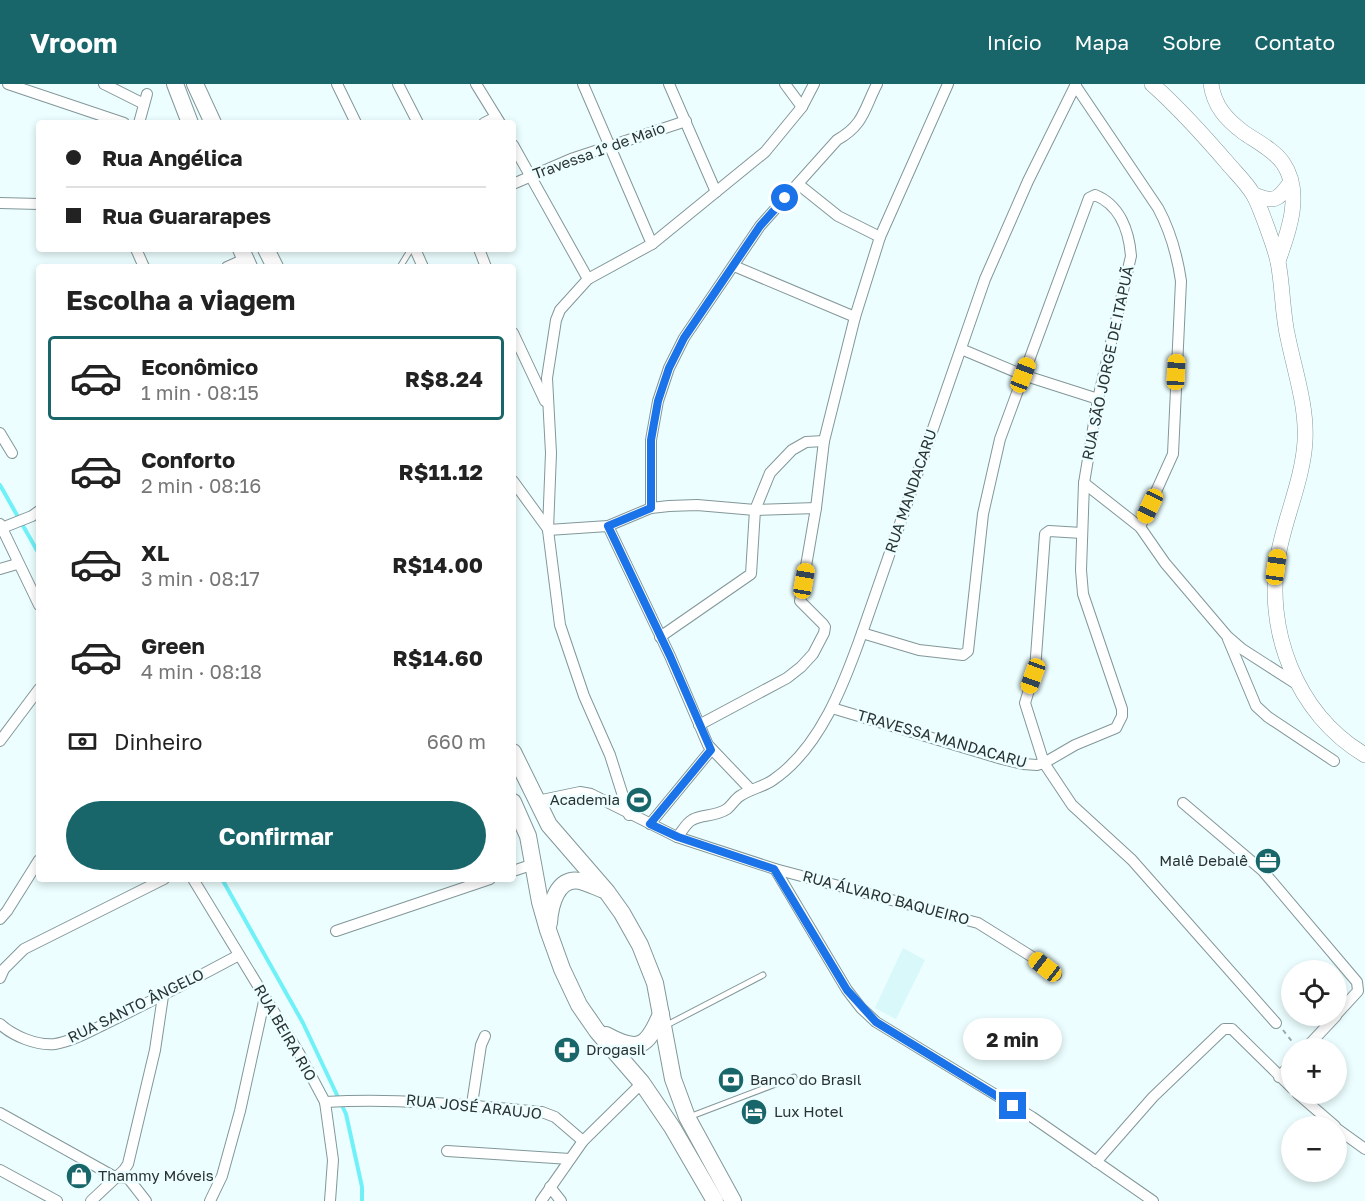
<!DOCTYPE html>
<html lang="pt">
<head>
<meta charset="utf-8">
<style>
  body { margin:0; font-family:"Golos Text",sans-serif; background:#f2f2f2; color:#222; height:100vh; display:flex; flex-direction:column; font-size:22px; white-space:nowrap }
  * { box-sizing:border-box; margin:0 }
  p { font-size:20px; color:#767676 }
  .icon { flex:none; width:33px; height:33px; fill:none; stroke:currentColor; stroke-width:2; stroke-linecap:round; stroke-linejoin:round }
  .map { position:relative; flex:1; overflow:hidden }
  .sheet { position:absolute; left:36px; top:180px; width:480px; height:618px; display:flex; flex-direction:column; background:#fff; border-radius:6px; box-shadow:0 3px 9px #0003 }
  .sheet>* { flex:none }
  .top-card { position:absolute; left:36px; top:36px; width:480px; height:132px; border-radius:6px; box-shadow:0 3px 9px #0003; display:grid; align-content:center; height:132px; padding:0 30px; background:#fff }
  .buttons { position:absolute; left:1281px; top:876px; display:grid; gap:12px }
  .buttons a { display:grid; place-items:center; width:66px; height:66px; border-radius:50%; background:#fff; box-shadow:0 3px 9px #0003; font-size:30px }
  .end { position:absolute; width:27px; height:27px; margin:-14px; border:8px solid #1a73e8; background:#fff; box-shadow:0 0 0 3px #fff }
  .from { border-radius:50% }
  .bubble { position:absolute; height:42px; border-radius:21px; background:#fff; box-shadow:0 3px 9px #0003; font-size:20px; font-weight:700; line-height:42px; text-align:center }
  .car { position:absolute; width:18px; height:36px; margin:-18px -9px; border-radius:8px; box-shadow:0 0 4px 2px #0007; background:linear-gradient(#f5c518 24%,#345 0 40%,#f5c518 0 76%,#345 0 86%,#f5c518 0) }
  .top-card b { display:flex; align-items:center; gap:21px; height:57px; font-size:22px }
  .top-card b+b { border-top:2px solid #e0e0e0 }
  .top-card i { width:15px; height:15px; background:#222 }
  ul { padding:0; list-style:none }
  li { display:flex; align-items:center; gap:18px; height:84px; margin:0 12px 9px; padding:0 18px; border:3px solid transparent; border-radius:6px }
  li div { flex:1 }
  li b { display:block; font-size:22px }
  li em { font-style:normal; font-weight:700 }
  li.selected { border-color:#18666a }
  li>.icon { width:54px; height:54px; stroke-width:1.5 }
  h2 { padding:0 30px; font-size:27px; line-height:72px }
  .pay { display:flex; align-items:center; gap:15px; height:66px; padding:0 30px; font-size:22px }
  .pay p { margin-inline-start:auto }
  .primary-button { display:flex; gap:12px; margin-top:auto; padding:12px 30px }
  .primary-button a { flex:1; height:69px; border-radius:36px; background:#18666a; color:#fff; font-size:24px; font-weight:700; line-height:69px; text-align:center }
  header { display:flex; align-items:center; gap:36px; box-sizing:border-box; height:84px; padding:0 30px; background:#18666a; color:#fff }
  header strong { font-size:28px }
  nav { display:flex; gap:33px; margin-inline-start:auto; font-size:21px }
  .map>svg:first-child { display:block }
</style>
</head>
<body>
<header>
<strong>Vroom</strong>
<nav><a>Início</a><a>Mapa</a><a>Sobre</a><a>Contato</a></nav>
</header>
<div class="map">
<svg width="1365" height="1117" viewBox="0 0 1365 1117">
  <rect width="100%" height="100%" fill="#ecfeff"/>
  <path fill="#d8f8f9" d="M903,864L925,876L896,935L875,924Z"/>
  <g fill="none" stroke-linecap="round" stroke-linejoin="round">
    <g stroke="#70f1f8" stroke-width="4">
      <path d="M0,401L39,470"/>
      <path d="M222,795L303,939L346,1030L362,1103V1117"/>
    </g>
    <defs>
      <g id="lane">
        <path d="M400,183L411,165"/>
        <path d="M665,942L763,891"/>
        <path d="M689,1033L794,993"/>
      </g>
      <g id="street">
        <path d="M8,0L124,39"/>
        <path d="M104,0L144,20"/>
        <path d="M337,0L356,39"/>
        <path d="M398,0L418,39"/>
        <path d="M476,0L500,39"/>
        <path d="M583,0L652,160"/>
        <path d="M669,0L716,108"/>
        <path d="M785,0L802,23"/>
        <path d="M1075,1L1158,124C1171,148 1177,170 1181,197L1173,370L1140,443"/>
        <path d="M139,39L147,10"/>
        <path d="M484,39L496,33"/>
        <path d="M513,61L588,195"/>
        <path d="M513,100L571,75L686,37"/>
        <path d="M798,100L838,132L880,153"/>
        <path d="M0,119L39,120"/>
        <path d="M136,165L144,183"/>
        <path d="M415,165L423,183"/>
        <path d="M479,165L486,183"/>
        <path d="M734,182L855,233"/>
        <path d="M227,183L245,175"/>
        <path d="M513,249L545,317"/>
        <path d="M961,265L1023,291L1098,315"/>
        <path d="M0,349L12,369"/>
        <path d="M513,397L548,445"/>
        <path d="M1084,399L1140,443L1165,479L1227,552L1242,565L1298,601"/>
        <path d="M651,424V356L658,317L669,284L684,254L760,142L837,56C864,41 864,25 877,0"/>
        <path d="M0,440L39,521"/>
        <path d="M608,442L670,572L708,661L751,706"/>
        <path d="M2,444L32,432L39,427"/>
        <path d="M548,446L608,442L651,424L669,422L697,421L755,426L816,424"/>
        <path d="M1082,449L1049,447L1045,450L1035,586L1025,619L1044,679L1072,721L1132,776L1276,939"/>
        <path d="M0,485L17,480"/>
        <path d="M660,553L751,490L755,426L770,389L792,366L806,358L824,357"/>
        <path d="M1228,555L1256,622L1268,633L1334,677"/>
        <path d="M832,624L1002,675L1023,680L1037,681L1044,679L1075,661L1116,644L1122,632V625L1083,510L1081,486L1084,399L1098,315L1131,172C1129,147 1120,121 1095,111L1089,114L1000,355L983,430L968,567L963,571L919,566L862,549"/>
        <path d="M699,641L787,594L801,583L813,570L824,549L825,543L823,540L800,517L816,424L824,357L855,233L880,153L948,0"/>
        <path d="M0,657L39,605"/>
        <path d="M537,717L580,708L591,710L677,753L775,785L978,839L1034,874L1056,891"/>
        <path d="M1183,719L1263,787L1357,898L1358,907L1336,931"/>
        <path d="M629,731L610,671L584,612L560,541L548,446L551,369L547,294L556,236L560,226L588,195L652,160L765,68L802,23L814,0"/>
        <path d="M650,740L711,666"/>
        <path d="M677,753C682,748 686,739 692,736C702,730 715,733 727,725C732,721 735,715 740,712C750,705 763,703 773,696C820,664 844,600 862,549L985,195L1028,97L1076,0"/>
        <path d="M775,785L847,906L861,924L876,938L1032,1033L1153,1117"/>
        <path d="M513,787L534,780"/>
        <path d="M193,795L299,969L325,1018L333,1076L330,1117"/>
        <path d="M0,835L7,827L39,776"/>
        <path d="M336,847L490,795"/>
        <path d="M0,894L4,885L24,865L164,795"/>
        <path d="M0,940C13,952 37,962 55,960C74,957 94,945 111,937C154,916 196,894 239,871"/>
        <path d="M1306,964L1336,932"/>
        <path d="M1279,993L1292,979"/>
        <path d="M1298,1010L1335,1042"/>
        <path d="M325,1018C401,1014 467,1021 542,1028L555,1033L583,1057"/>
        <path d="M472,1020L481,961L485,952"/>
        <path d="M0,1029L115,1093L128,1094L146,1117"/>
        <path d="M1336,1044L1365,1065"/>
        <path d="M447,1067L570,1075"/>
        <path d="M1096,1078L1153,1013L1224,945H1232L1292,1004"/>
        <path d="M0,1086L57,1117"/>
        <path d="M550,1103L561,1117"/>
        <path d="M91,1117L124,1086L128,1080L155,966L163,912"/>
        <path d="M210,1117L222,1092L240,1027L265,913"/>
        <path d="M541,1117L583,1057L642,999"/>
      </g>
      <g id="secondary">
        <path d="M1152,0C1180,25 1206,54 1230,82C1238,91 1247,100 1253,110C1259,119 1276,167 1278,178C1283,203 1282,229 1288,254C1295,288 1307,323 1305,357C1303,394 1286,431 1279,467C1263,544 1296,630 1365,671"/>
        <path d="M1211,0C1214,22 1226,35 1243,48C1256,57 1274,66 1283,79C1303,108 1289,147 1278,177"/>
        <path d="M1254,111C1274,119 1278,116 1290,99"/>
      </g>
      <g id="primary">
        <path d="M175,0L190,39"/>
        <path d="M195,0L213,39"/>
        <path d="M241,165L249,183"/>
        <path d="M266,165L275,183"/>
        <path d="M513,668L549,741L607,808L622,829L640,861L655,899L673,995L687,1033L733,1117"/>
        <path d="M513,718L528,752L540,818L548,846L562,885L579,921L597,947L642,999L672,1043L715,1117"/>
        <path d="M549,839C550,822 557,792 580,797C588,799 596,803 604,806"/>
        <path d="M606,951C639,969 647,963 661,930"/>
      </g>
    </defs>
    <use href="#lane" stroke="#839798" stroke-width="7"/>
    <use href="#street" stroke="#839798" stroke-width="12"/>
    <use href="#secondary" stroke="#839798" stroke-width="16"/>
    <use href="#primary" stroke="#839798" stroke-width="18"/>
    <path stroke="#9aa8a9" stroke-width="2" stroke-dasharray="4.5 4.5" stroke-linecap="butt" d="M1283,946L1294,960"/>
    <use href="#lane" stroke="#fff" stroke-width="5"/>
    <use href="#street" stroke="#fff" stroke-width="10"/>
    <use href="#secondary" stroke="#fff" stroke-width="15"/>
    <use href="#primary" stroke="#fff" stroke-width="16"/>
  </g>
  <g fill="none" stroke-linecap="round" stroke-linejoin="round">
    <path stroke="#1a73e8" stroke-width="8" d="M785,114L760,142L684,254L669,284L658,317L651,356V424L608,442L670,572L711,666L650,740L678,753L774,785L847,906L876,938L1013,1022"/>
  </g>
  <defs>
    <symbol id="stadium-disc" viewBox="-11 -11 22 22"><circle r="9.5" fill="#18666a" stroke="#ecfeff"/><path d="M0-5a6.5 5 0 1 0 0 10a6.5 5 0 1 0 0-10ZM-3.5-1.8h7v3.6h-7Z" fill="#fff"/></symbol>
    <symbol id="office-disc" viewBox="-11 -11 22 22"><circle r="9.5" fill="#18666a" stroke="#ecfeff"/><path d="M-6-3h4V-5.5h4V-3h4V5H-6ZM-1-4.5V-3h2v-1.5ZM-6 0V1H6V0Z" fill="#fff"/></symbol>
    <symbol id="pharmacy-disc" viewBox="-11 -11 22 22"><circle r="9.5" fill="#18666a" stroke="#ecfeff"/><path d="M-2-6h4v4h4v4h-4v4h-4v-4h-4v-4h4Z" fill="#fff"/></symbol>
    <symbol id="bank-disc" viewBox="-11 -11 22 22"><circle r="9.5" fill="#18666a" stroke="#ecfeff"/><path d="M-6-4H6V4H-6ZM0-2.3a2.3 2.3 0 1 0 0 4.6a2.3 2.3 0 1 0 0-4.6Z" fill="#fff"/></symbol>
    <symbol id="hotel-disc" viewBox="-11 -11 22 22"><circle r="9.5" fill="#18666a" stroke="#ecfeff"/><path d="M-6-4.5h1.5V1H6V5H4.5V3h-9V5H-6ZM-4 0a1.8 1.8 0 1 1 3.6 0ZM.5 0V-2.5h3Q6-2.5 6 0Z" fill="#fff"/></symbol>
    <symbol id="shop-disc" viewBox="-11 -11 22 22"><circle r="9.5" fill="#18666a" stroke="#ecfeff"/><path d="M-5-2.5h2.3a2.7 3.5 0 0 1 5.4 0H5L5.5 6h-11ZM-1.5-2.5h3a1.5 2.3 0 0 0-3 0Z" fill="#fff"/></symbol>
  </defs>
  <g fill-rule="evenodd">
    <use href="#stadium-disc" x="624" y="701" width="30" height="30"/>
    <use href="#office-disc" x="1253" y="762" width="30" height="30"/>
    <use href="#pharmacy-disc" x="552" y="951" width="30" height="30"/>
    <use href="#bank-disc" x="716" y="981" width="30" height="30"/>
    <use href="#hotel-disc" x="739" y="1013" width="30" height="30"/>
    <use href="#shop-disc" x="64" y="1077" width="30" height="30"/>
  </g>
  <g text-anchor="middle" stroke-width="5" stroke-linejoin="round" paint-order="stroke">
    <g font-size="15" fill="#2a3233" stroke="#ecfeff">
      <text transform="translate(599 67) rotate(-20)" y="5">Travessa 1º de Maio</text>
      <text transform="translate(1108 279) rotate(-78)" y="5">RUA SÃO JORGE DE ITAPUÃ</text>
      <text transform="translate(911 407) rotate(-71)" y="5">RUA MANDACARU</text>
      <text transform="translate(942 655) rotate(16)" y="5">TRAVESSA MANDACARU</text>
      <text transform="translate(886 814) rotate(15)" y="5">RUA ÁLVARO BAQUEIRO</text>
      <text transform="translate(136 922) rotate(-26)" y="5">RUA SANTO ÂNGELO</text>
      <text transform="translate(285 949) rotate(60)" y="5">RUA BEIRA RIO</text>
      <text transform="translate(474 1023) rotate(6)" y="5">RUA JOSÉ ARAUJO</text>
    </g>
    <g font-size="15" fill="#2a3233" stroke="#ecfeff" text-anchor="start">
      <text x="620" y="721" text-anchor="end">Academia</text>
      <text x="1248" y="782" text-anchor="end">Malê Debalê</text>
      <text x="586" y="971">Drogasil</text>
      <text x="750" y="1001">Banco do Brasil</text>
      <text x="774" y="1033">Lux Hotel</text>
      <text x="98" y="1097">Thammy Móveis</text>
    </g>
  </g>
</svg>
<div class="buttons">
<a><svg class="icon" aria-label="locate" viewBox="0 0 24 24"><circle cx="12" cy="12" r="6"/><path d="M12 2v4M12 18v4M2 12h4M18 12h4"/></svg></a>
<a>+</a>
<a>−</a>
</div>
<i class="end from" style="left:785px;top:114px"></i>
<i class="end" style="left:1013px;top:1022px"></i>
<div class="bubble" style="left:963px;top:934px;width:99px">2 min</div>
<i class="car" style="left:1176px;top:288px;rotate:3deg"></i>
<i class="car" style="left:1023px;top:291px;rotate:21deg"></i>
<i class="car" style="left:1150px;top:422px;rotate:205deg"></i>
<i class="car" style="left:1276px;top:483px;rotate:8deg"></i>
<i class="car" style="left:804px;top:497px;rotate:10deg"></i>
<i class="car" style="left:1033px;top:592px;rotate:200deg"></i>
<i class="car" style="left:1045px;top:883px;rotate:308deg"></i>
<div class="top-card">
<b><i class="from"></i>Rua Angélica</b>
<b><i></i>Rua Guararapes</b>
</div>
<section class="sheet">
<h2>Escolha a viagem</h2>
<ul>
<li class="selected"><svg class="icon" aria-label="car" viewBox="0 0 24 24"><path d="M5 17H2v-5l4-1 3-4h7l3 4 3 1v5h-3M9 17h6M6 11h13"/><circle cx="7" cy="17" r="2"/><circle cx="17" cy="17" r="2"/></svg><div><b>Econômico</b><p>1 min · 08:15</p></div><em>R$8.24</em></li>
<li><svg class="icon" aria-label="car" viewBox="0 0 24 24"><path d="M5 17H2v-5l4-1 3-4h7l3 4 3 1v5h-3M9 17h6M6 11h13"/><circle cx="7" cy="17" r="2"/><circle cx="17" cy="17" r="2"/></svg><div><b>Conforto</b><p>2 min · 08:16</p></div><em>R$11.12</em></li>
<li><svg class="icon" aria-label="car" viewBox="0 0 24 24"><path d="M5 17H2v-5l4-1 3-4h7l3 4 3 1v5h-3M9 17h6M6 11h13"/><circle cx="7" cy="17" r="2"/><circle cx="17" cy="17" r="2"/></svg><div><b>XL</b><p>3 min · 08:17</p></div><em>R$14.00</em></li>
<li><svg class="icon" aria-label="car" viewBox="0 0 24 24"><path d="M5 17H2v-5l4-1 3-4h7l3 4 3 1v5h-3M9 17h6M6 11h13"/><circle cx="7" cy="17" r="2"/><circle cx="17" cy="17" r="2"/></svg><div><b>Green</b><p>4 min · 08:18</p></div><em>R$14.60</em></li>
</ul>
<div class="pay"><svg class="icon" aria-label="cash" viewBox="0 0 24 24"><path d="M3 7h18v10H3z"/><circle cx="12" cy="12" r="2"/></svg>Dinheiro<p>660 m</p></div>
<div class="primary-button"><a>Confirmar</a></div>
</section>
</div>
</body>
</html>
